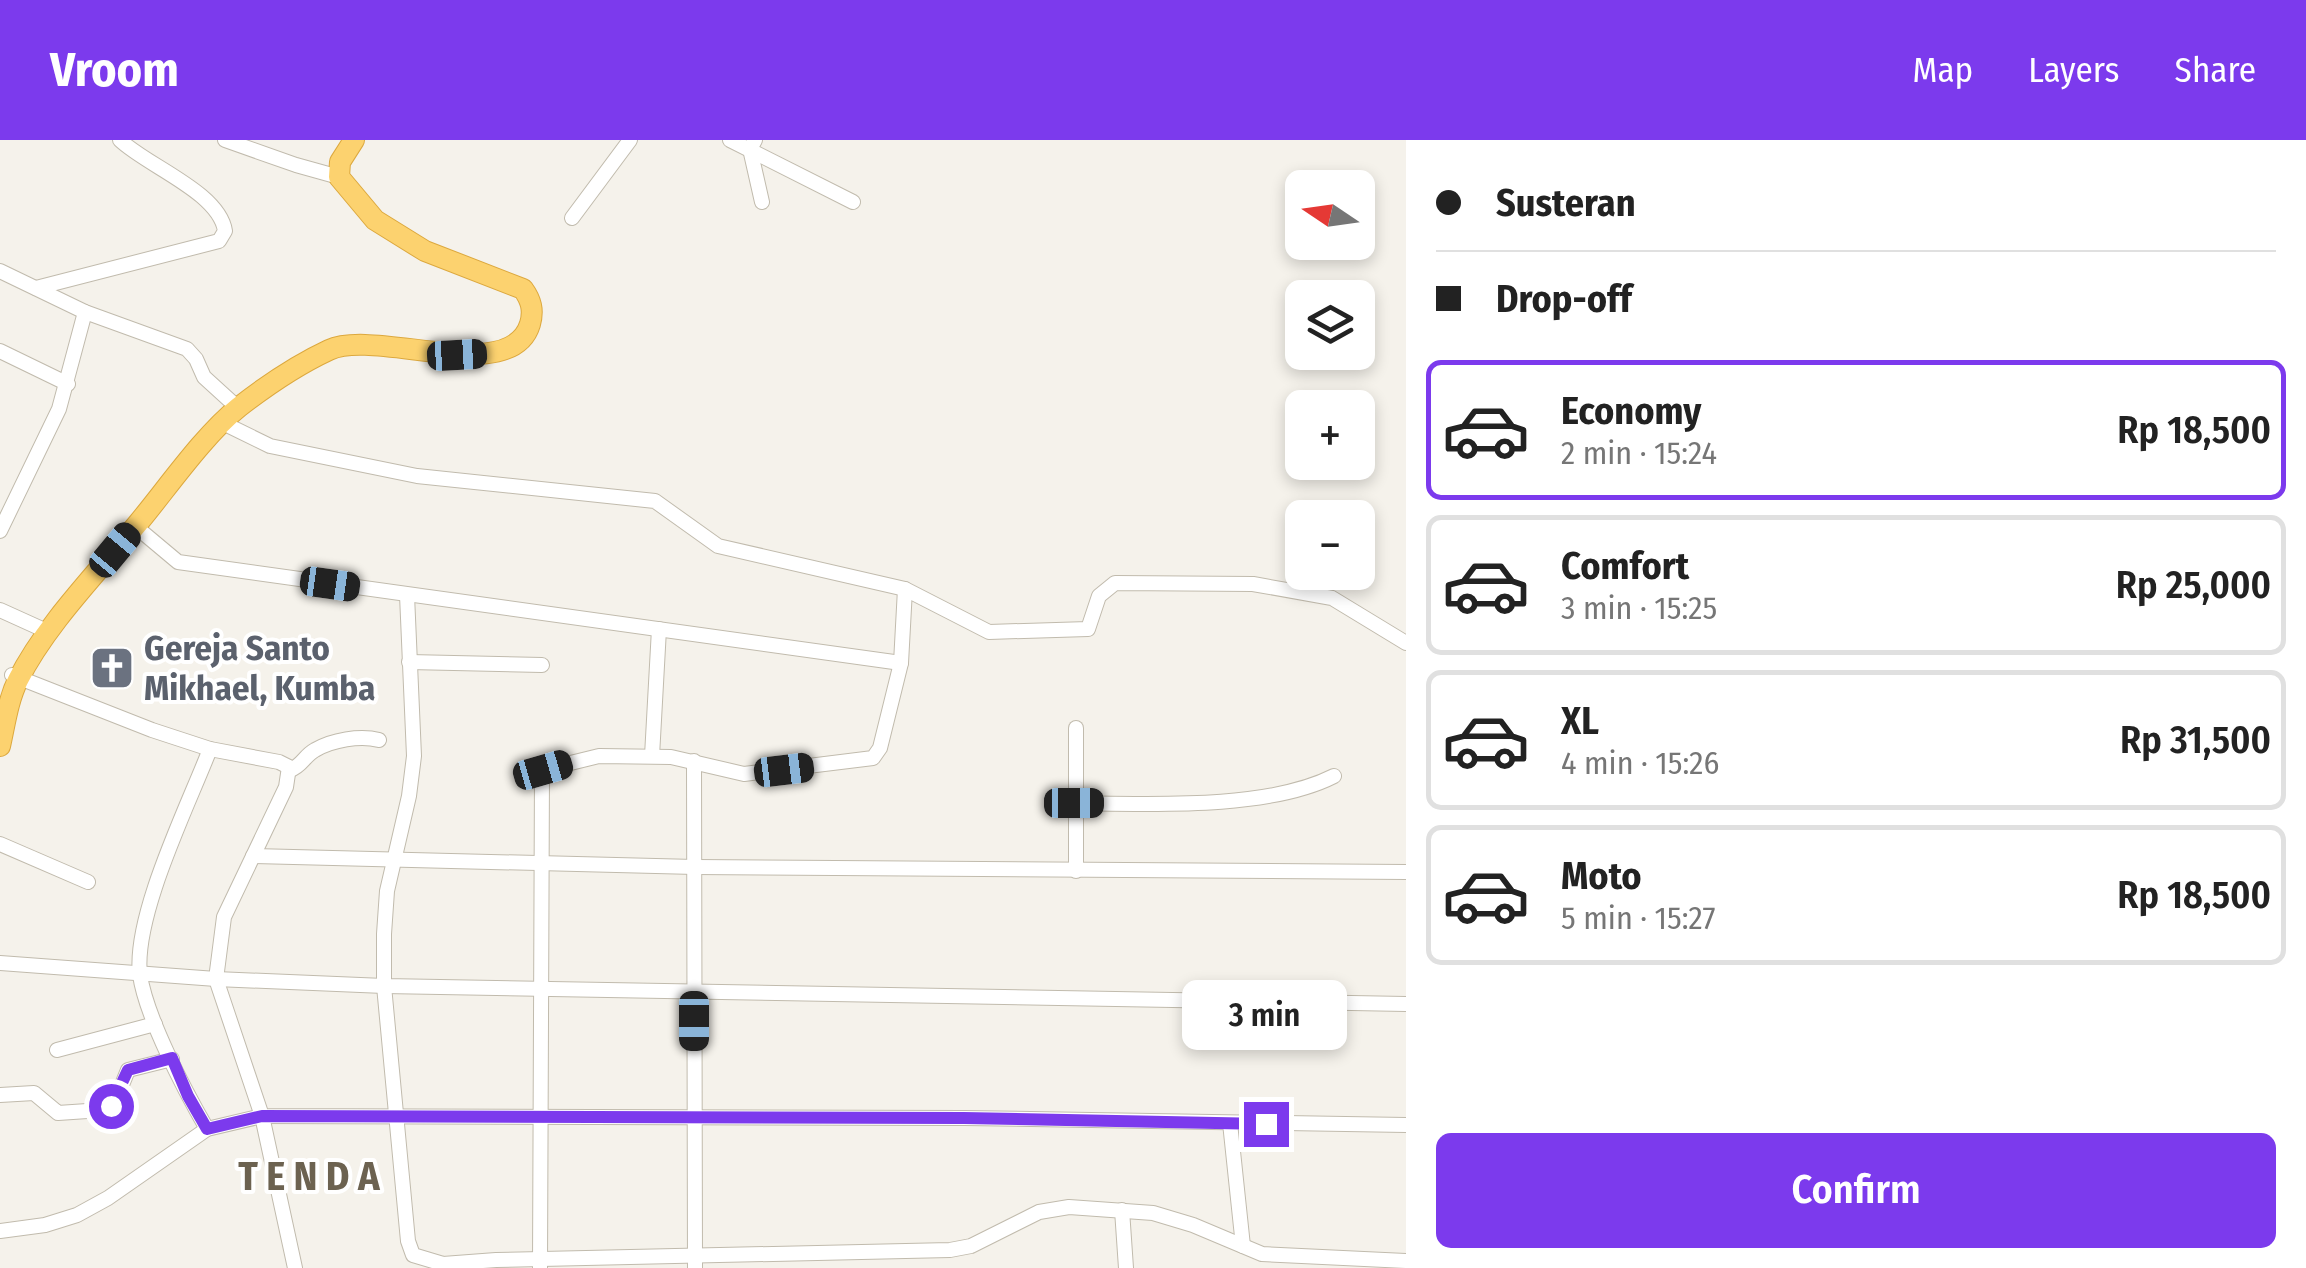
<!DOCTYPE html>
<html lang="en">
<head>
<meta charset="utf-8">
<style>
  body { margin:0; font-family:"Fira Sans Condensed",sans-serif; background:#f6f6f6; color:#222; height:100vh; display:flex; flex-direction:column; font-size:38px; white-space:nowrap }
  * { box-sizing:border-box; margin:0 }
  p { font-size:32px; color:#767676 }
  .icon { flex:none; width:55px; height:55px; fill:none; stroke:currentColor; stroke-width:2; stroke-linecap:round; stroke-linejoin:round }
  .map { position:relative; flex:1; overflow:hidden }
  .drawer { display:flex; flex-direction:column; background:#fff; width:900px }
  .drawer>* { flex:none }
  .guide { display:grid; align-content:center; height:220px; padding:0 30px; background:#fff }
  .needle { width:65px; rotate:283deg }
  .fabs { position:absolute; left:1285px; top:30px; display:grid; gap:20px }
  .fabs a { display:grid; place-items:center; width:90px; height:90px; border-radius:15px; background:#fff; box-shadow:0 5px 15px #0003; font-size:50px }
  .end { position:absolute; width:45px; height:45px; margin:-22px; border:12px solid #7c3aed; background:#fff; box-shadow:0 0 0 5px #fff }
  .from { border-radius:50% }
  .bubble { position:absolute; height:70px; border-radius:15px; background:#fff; box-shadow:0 5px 15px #0003; font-size:32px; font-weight:600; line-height:70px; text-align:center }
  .car { position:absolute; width:30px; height:60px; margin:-30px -15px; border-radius:12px; box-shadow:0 0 8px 2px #0007; background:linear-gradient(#222 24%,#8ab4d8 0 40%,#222 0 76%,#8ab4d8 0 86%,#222 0) }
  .guide b { display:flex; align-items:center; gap:35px; height:95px; font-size:38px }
  .guide b+b { border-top:2px solid #e0e0e0 }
  .guide i { width:25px; height:25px; background:#222 }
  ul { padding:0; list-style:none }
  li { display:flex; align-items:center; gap:30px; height:140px; margin:0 20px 15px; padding:0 10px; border:5px solid #e0e0e0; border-radius:15px }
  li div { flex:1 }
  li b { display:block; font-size:38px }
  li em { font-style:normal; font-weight:600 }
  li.selected { border-color:#7c3aed }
  li>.icon { width:90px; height:90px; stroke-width:1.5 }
  .button { display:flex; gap:20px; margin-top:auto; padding:20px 30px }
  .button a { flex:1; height:115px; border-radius:15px; background:#7c3aed; color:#fff; font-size:40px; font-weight:600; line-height:115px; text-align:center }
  header { display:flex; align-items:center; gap:60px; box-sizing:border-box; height:140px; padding:0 50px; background:#7c3aed; color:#fff }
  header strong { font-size:48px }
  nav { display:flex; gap:55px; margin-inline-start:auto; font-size:35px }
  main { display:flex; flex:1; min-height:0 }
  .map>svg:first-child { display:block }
</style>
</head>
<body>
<header>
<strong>Vroom</strong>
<nav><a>Map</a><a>Layers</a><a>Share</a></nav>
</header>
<main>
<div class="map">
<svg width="1406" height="1128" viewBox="0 0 1406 1128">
  <rect width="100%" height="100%" fill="#f5f2eb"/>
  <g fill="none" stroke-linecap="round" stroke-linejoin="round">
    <defs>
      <g id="minor">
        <path d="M225,0L296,25L339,37"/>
        <path d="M730,0L853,62"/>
        <path d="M755,0L750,9L762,62"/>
        <path d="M572,78L630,0"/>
        <path d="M0,131L85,172L187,209L196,219L204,237L238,268"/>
        <path d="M36,148L219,101L225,91C219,52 147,26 120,0"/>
        <path d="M0,211L68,244"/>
        <path d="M223,283L270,306L417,336L655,361L718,406L905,449L989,492L1088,489L1099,456L1115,443L1253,444L1332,458L1406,503"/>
        <path d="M135,386L178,422L901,523"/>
        <path d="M0,391L59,269L85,172"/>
        <path d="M407,455L414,616L409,656L387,751L384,794V846L408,1101L413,1115L443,1124L496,1120L950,1110L971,1106L1039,1072L1069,1067L1153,1073L1193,1085L1262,1114L1406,1121"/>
        <path d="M0,470L42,489"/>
        <path d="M409,522L542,525"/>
        <path d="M12,535L152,590L210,609L279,622L289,627L286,647L224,777L216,839L262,976L964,978L1406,985"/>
        <path d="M652,616L659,489"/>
        <path d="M694,621L695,1128"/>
        <path d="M290,630C302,626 304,616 315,610C332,600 360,595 379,600"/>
        <path d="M1075,663C1150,664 1267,670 1334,636"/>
        <path d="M0,704L88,742"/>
        <path d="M253,716L695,727L1406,732"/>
        <path d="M1076,731V588"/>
        <path d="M0,823L216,839L384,846L1406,864"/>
        <path d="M57,910L155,884"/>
        <path d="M0,955L34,953L58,973L102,970L115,962L128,930L172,919"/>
        <path d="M1230,983L1243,1106"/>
        <path d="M207,989C185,951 146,877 140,835C133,776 188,666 210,609"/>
        <path d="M1122,1070L1126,1128"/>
        <path d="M0,1091L45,1085L77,1075L108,1058L207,989L262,976L295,1128"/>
        <path d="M540,1127L542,630L599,616L671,617L744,634L873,618L880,608L901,523L905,449"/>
      </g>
      <path id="highway" d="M0,606C5,584 8,560 18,540C46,484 99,431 139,382C168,347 204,295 239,267C266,246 299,224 329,210C375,188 511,247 530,184C534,170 531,160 523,149L425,111L375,80L339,37L340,22L354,0"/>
    </defs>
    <use href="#minor" stroke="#c1bbad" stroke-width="16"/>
    <use href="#highway" stroke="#dca83e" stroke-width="22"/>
    <use href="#minor" stroke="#fff" stroke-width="14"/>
    <use href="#highway" stroke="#fcd26f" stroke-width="20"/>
  </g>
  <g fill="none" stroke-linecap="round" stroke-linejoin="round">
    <path stroke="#7c3aed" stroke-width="12" d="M111,966L128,930L172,918L188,956L207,989L262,976L964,978L1266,984"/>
  </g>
  <defs>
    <symbol id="church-square" viewBox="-11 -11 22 22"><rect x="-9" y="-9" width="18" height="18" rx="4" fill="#6b7280" stroke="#fff"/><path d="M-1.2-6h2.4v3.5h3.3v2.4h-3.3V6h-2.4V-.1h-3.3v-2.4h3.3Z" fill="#fff"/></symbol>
  </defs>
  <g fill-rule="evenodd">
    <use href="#church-square" x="87" y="503" width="50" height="50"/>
  </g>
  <g text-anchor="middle" stroke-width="8" stroke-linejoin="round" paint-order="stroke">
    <g font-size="35" font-weight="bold" fill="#5b616d" stroke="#fff" text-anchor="start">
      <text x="144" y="520">Gereja Santo<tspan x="144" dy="40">Mikhael, Kumba</tspan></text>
    </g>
    <g font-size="40" font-weight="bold" fill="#6c6250" stroke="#fff">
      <text x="309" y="1050">T E N D A</text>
    </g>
  </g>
</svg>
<div class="fabs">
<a><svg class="needle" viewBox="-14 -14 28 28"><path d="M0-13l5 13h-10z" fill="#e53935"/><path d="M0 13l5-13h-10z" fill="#767676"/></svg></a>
<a><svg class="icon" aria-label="layers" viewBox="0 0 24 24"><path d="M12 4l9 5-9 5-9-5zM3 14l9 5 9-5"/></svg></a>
<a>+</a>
<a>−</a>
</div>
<i class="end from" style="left:111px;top:966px"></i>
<i class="end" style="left:1266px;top:984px"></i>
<div class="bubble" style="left:1182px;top:840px;width:165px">3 min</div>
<i class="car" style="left:457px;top:215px;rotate:87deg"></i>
<i class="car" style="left:115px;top:410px;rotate:40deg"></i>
<i class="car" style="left:330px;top:444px;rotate:98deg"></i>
<i class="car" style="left:543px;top:630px;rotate:74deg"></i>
<i class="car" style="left:784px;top:630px;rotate:83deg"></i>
<i class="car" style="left:1074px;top:663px;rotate:90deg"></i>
<i class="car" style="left:694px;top:881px;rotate:180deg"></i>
</div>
<section class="drawer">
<div class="guide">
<b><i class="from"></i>Susteran</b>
<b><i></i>Drop-off</b>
</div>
<ul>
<li class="selected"><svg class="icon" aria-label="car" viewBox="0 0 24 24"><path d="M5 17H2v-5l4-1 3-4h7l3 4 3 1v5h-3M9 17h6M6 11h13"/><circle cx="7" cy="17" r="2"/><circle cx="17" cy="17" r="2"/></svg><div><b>Economy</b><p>2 min · 15:24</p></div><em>Rp 18,500</em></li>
<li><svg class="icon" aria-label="car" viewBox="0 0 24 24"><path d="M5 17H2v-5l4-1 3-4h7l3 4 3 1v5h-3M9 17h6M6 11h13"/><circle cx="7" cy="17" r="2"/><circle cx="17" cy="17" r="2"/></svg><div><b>Comfort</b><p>3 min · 15:25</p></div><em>Rp 25,000</em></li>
<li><svg class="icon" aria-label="car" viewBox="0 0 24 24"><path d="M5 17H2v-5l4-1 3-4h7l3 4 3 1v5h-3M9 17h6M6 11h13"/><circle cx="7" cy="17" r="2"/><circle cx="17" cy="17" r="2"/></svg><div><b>XL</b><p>4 min · 15:26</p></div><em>Rp 31,500</em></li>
<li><svg class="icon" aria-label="car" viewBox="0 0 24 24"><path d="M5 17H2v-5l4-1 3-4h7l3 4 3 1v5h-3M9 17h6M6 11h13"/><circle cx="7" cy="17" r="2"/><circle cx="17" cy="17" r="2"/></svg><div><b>Moto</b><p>5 min · 15:27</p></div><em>Rp 18,500</em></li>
</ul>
<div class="button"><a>Confirm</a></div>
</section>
</main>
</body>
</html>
